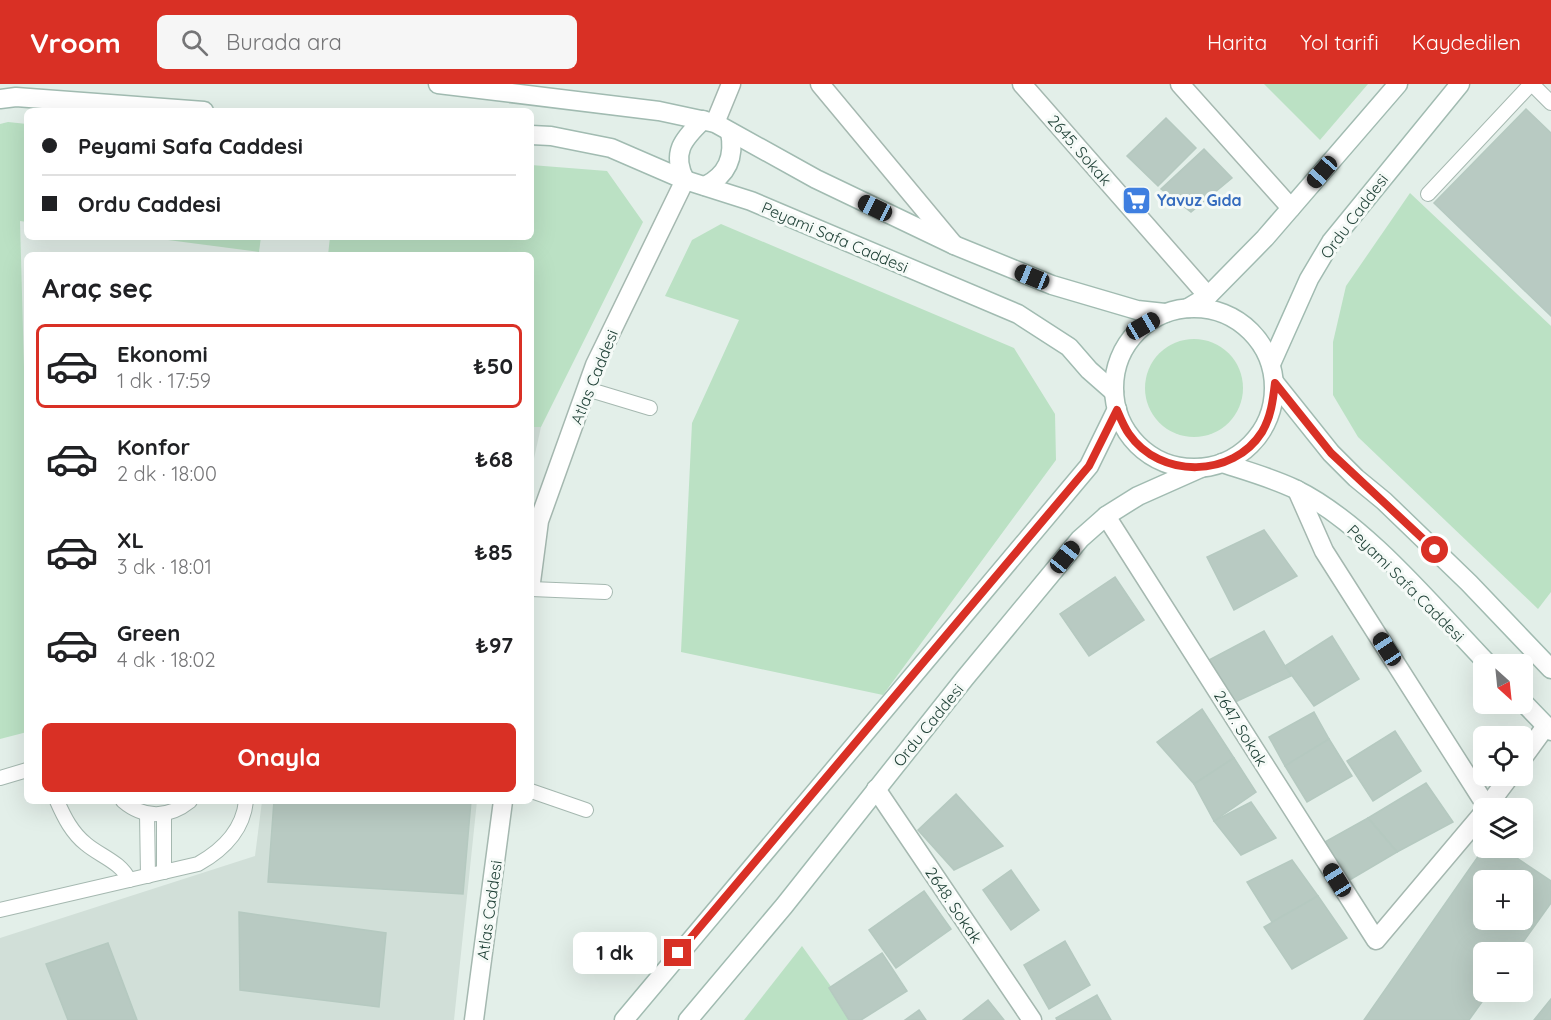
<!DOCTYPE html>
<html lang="tr">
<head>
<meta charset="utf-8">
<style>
  body { margin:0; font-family:Quicksand,sans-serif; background:#f6f6f6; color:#202124; height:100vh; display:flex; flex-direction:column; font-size:22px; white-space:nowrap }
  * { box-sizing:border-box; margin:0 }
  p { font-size:20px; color:#757577 }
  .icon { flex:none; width:33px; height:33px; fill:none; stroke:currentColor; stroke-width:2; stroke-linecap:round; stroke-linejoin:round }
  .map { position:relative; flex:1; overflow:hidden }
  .side { position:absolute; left:24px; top:168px; width:510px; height:552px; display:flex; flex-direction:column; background:#fff; border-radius:9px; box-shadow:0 6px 24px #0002 }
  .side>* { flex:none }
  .guide { position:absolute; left:24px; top:24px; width:510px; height:132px; border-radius:9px; box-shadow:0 6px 24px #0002; display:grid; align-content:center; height:132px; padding:0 18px; background:#fff }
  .needle { width:39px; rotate:153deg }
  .controls { position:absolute; left:1473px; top:570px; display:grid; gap:12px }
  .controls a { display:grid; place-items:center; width:60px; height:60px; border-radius:9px; background:#fff; box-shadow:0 6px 24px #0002; font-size:30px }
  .end { position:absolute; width:27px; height:27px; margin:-14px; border:8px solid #d93025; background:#fff; box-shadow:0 0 0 3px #fff }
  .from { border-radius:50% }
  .bubble { position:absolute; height:42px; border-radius:9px; background:#fff; box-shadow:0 6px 24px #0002; font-size:20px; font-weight:700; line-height:42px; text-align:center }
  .car { position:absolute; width:18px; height:36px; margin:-18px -9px; border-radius:8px; box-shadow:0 0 4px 2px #0007; background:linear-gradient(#222 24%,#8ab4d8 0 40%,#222 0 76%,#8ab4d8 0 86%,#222 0) }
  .guide b { display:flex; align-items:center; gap:21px; height:57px; font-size:22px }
  .guide b+b { border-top:2px solid #e0e0e0 }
  .guide i { width:15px; height:15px; background:#202124 }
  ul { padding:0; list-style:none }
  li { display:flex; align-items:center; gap:18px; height:84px; margin:0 12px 9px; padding:0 6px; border:3px solid transparent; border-radius:9px }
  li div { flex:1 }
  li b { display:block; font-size:22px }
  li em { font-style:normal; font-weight:700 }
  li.selected { border-color:#d93025 }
  li>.icon { width:54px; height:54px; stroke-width:1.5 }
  h2 { padding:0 18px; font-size:27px; line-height:72px }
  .primary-button { display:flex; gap:12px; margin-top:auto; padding:12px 18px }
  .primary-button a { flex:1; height:69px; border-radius:9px; background:#d93025; color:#fff; font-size:24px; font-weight:700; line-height:69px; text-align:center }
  header { display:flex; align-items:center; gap:36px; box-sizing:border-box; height:84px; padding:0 30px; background:#d93025; color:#fff }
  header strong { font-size:28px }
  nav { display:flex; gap:33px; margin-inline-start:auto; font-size:21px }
  .search { width:420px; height:54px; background:#f6f6f6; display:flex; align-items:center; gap:15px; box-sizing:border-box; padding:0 21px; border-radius:9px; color:#757577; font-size:22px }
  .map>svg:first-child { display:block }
</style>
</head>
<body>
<header>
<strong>Vroom</strong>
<div class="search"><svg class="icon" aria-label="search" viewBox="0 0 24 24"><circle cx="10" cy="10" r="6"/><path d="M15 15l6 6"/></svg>Burada ara</div>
<nav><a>Harita</a><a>Yol tarifi</a><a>Kaydedilen</a></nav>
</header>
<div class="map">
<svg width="1551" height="936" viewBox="0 0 1551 936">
  <rect width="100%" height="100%" fill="#e3efe9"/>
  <g fill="#d1dfd8">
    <path d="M531,343H541L531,388Z"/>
    <path d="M262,717H477L454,936H0V854L255,772Z"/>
  </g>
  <g fill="#bbe1c4">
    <path d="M1264,0H1368L1320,56Z"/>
    <path d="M8,38L27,40V138L20,137L27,392V648L0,655V40Z"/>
    <path d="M531,81L607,87L643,138L541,343H531V171H328L330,153H531Z"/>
    <path d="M1410,109L1551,242V508L1538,525L1358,353L1333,311V258L1346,202Z"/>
    <path d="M721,140L1014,264L1055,330L1056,376L883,611L681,568L692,339L739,236L665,212L692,156Z"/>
    <path d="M145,153H261L259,168Z"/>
    <circle cx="1194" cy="304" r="49"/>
    <path d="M802,862L855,936H744Z"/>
  </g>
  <g fill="#b8cac2" stroke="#b5c9c0" stroke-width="1.5" fill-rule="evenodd">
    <path d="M1526,25L1551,49V232L1434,119Z"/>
    <path d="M1166,34L1196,64L1158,102L1127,72Z"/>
    <path d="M1204,65L1232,94L1191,128L1161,105Z"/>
    <path d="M1264,446L1297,492L1234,526L1207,473Z"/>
    <path d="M1115,493L1144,536L1089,572L1060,530Z"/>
    <path d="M1264,547L1291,592L1233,619L1207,577Z"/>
    <path d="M1332,552L1359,595L1314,622L1285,582Z"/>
    <path d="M1202,625L1234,674L1194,700L1157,658Z"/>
    <path d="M1314,628L1329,655L1285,682L1269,653Z"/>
    <path d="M1395,647L1421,687L1373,717L1347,677Z"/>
    <path d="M1329,655L1352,692L1307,718L1285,682Z"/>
    <path d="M1234,674L1256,708L1214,737L1194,700Z"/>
    <path d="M1426,699L1453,738L1397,768L1368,734Z"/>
    <path d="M956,710L1003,762L954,786L918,746Z"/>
    <path d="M274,717H471L463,810L268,798Z"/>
    <path d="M1251,718L1276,754L1241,771L1214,737Z"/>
    <path d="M1368,734L1397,768L1348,797L1323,759Z"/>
    <path d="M1484,764H1502L1551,797V819L1516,868H1484V908H1489L1469,936H1364ZM1484,796H1522V836H1484Z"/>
    <path d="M1292,776L1318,812L1272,838L1247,798Z"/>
    <path d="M1011,786L1039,826L1011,846L983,806Z"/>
    <path d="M924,807L951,845L896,884L869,846Z"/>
    <path d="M1318,812L1347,854L1292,885L1264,843Z"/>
    <path d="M239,828L386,849L379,923L240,906Z"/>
    <path d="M1065,857L1090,901L1049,925L1024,881Z"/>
    <path d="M108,859L137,936H68L46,880Z"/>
    <path d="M882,869L907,907L861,936H849L829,904Z"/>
    <path d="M1097,911L1111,936H1057L1056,934Z"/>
    <path d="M1551,915V936H1534Z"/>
    <path d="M988,916L1004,936H963Z"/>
    <path d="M919,926L926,936H905Z"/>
  </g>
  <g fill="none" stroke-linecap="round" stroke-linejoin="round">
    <defs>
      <g id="service">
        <path d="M1532,0L1551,19"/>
        <path d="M1428,110L1531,0"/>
        <path d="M587,305L650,324"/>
        <path d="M531,505L605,508"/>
        <path d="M0,694L27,686"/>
        <path d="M531,707L586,726"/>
        <path d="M57,717C64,733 72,749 86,760C100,772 121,778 129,796"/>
        <path d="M123,717C144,735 169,734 190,717"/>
        <path d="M147,730L148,792"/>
        <path d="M164,730V788"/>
        <path d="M0,826L198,780C223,766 243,746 246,717"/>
      </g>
      <g id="minor">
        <path d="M820,0L954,161"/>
        <path d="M1022,0L1208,212"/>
        <path d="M1180,0L1291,124"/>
        <path d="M715,39L731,0"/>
        <path d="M1297,406L1324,467L1487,723"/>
        <path d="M1106,432L1376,856L1484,728"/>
        <path d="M531,498L539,437L595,281L685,96"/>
        <path d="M1522,675L1546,642"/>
        <path d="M876,705L1032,936"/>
        <path d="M1486,724L1510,692"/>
        <path d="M474,936L503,717"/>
      </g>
      <g id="secondary">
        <path d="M438,0L659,27L715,39L816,95L954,161L1052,201L1137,226L1165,229"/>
        <path d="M0,15L16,13L204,27"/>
        <path d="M531,51L551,52L611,64L685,96L751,117L1018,230L1069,263L1089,286L1114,308"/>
        <path d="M685,96C671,69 683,55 703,36"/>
        <path d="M705,102C727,91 735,73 730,48"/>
        <path d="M1188,224L1208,212L1265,154L1398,0"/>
        <circle cx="1194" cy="304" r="80"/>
        <path d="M1271,280L1309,195L1331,158L1460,0"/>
        <path d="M1275,299L1331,369L1356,394L1384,417L1469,499L1551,585"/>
        <path d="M1222,379C1247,387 1272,394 1295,405C1365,439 1434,524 1488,580"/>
        <path d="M1522,617L1551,647"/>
        <path d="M624,936L1089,382L1117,325"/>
        <path d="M688,936L784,822L965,594L1080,455L1106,432L1138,412L1201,384"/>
      </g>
    </defs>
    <use href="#service" stroke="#a5b8b0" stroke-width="16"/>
    <use href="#minor" stroke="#a5b8b0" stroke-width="21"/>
    <use href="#secondary" stroke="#a1bbb1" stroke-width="21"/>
    <use href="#service" stroke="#fff" stroke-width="14"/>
    <use href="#minor" stroke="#fff" stroke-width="18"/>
    <use href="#secondary" stroke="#fff" stroke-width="18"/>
  </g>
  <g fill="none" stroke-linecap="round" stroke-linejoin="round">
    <path stroke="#d93025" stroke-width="8" d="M678,869L1089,382L1117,326C1120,333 1124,343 1129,350C1160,395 1233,394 1262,348C1271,333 1273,316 1275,299L1331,369L1435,466"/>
  </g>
  <defs>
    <symbol id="supermarket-square" viewBox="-11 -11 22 22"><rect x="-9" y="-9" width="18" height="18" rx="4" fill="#3f7fe0" stroke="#f5faf7"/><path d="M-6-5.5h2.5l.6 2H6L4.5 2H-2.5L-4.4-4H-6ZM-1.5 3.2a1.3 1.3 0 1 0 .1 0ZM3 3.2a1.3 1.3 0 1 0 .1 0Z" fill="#fff"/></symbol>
  </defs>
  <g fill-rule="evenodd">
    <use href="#supermarket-square" x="1120" y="100" width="33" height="33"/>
  </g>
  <g text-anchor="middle" stroke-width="6" stroke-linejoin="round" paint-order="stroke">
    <g font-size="16" fill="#214238" stroke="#f5faf7">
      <text transform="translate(1080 66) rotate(49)" y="6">2645. Sokak</text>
      <text transform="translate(1354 132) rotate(-53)" y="6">Ordu Caddesi</text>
      <text transform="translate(835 153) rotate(23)" y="6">Peyami Safa Caddesi</text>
      <text transform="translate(594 293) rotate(-68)" y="6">Atlas Caddesi</text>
      <text transform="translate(1406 499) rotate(45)" y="6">Peyami Safa Caddesi</text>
      <text transform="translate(928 641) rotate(-51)" y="6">Ordu Caddesi</text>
      <text transform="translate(1241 644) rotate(58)" y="6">2647. Sokak</text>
      <text transform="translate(954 821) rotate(56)" y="6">2648. Sokak</text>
      <text transform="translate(489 826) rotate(-82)" y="6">Atlas Caddesi</text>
    </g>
    <g font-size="16" font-weight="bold" fill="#366cbe" stroke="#f5faf7" text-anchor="start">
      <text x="1157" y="122">Yavuz Gıda</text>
    </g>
  </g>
</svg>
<div class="controls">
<a><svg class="needle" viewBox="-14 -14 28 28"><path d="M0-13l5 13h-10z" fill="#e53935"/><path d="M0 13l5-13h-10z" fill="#757577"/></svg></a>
<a><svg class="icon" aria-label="locate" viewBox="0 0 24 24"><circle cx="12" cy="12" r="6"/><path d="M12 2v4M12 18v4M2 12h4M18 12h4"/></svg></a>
<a><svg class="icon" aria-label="layers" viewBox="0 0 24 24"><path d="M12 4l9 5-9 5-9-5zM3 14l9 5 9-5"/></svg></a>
<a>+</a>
<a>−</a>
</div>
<i class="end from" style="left:1435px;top:466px"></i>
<i class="end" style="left:678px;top:869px"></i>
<div class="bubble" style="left:573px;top:848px;width:84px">1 dk</div>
<i class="car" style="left:1322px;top:88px;rotate:221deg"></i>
<i class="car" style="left:875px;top:124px;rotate:296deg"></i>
<i class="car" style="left:1032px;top:193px;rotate:292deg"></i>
<i class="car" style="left:1143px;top:242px;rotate:60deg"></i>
<i class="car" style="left:1065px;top:473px;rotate:39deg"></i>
<i class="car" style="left:1387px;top:565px;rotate:327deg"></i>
<i class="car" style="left:1337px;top:796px;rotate:328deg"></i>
<div class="guide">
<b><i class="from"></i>Peyami Safa Caddesi</b>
<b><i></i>Ordu Caddesi</b>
</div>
<section class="side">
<h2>Araç seç</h2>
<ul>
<li class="selected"><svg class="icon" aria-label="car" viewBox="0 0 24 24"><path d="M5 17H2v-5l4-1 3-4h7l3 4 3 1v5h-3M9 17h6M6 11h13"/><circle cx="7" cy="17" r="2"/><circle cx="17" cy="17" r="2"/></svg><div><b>Ekonomi</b><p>1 dk · 17:59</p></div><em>₺50</em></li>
<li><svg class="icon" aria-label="car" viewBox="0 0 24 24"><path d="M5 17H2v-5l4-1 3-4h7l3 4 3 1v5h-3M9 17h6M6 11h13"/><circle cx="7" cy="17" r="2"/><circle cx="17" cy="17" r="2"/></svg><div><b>Konfor</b><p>2 dk · 18:00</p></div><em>₺68</em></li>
<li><svg class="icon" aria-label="car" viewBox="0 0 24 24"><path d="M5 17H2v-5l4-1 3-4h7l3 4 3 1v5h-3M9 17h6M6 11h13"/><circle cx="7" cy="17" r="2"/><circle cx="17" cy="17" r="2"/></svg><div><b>XL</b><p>3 dk · 18:01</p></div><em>₺85</em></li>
<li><svg class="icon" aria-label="car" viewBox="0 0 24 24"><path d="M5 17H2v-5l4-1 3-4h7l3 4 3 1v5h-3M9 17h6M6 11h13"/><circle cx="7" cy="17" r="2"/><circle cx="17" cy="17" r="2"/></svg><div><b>Green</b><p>4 dk · 18:02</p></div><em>₺97</em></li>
</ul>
<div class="primary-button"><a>Onayla</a></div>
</section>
</div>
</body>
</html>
